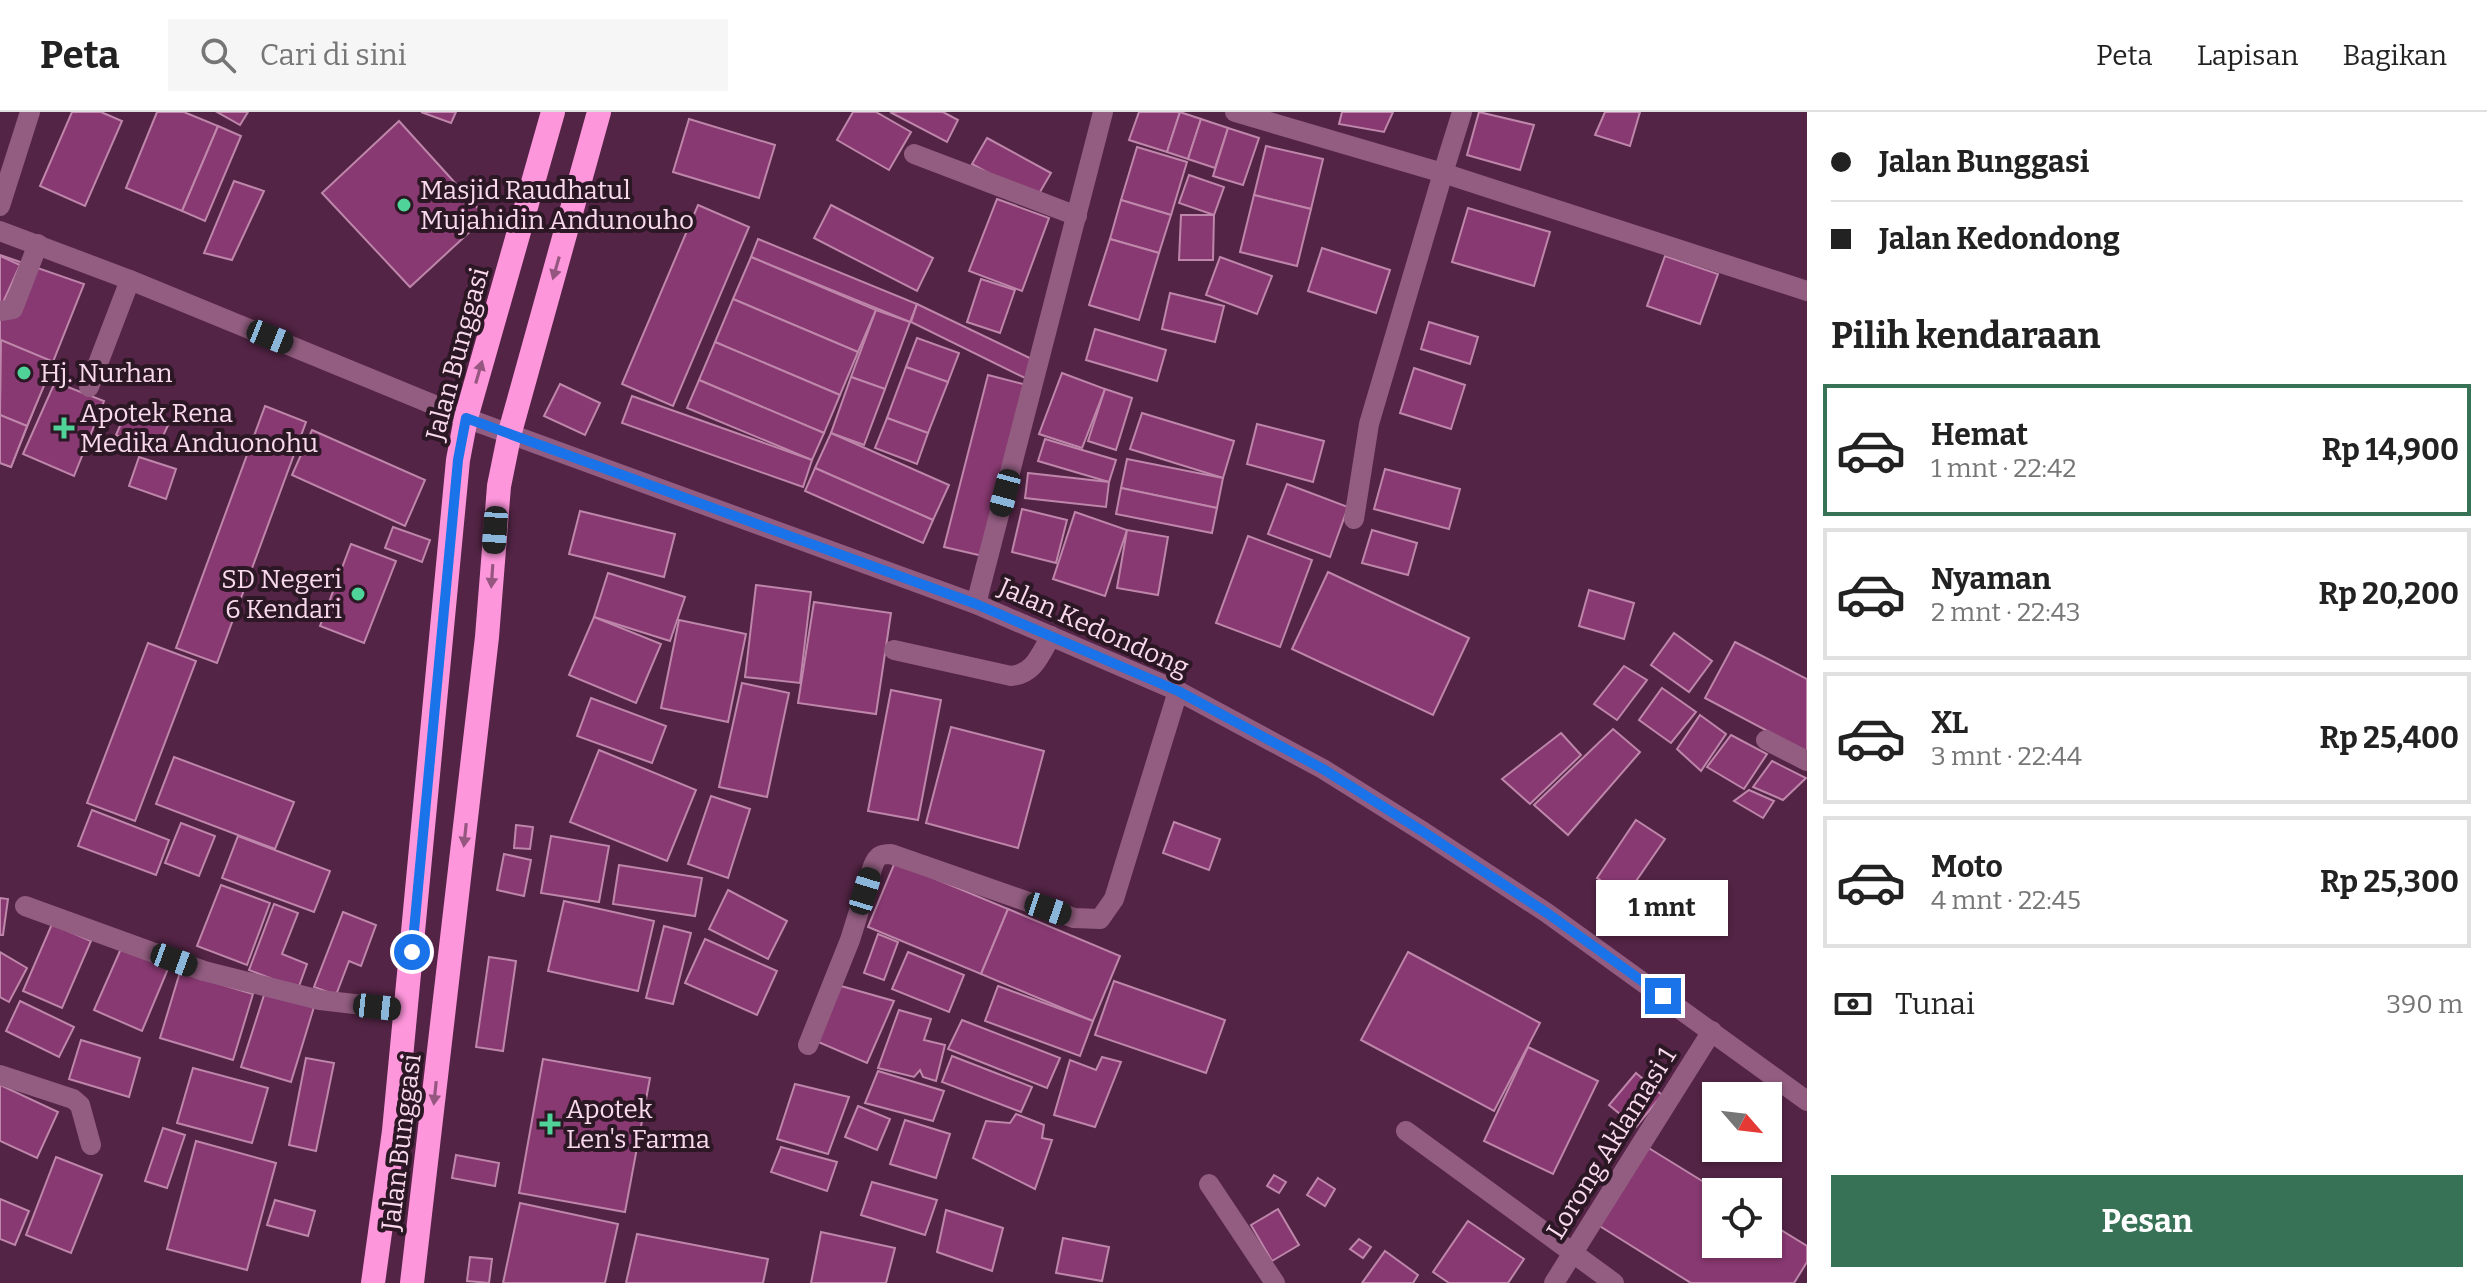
<!DOCTYPE html>
<html lang="id">
<head>
<meta charset="utf-8">
<style>
  body { margin:0; font-family:Bitter,serif; background:#f6f6f6; color:#222; height:100vh; display:flex; flex-direction:column; font-size:30px; white-space:nowrap }
  * { box-sizing:border-box; margin:0 }
  p { font-size:26px; color:#767676 }
  .icon { flex:none; width:44px; height:44px; fill:none; stroke:currentColor; stroke-width:2; stroke-linecap:round; stroke-linejoin:round }
  .map { position:relative; flex:1; overflow:hidden }
  .details { display:flex; flex-direction:column; background:#fff; width:680px }
  .details>* { flex:none }
  .guide { display:grid; align-content:center; height:176px; padding:0 24px; background:#fff }
  .needle { width:52px; rotate:118deg }
  .buttons { position:absolute; left:1702px; top:970px; display:grid; gap:16px }
  .buttons a { display:grid; place-items:center; width:80px; height:80px; border-radius:0px; background:#fff; box-shadow:0 2px 6px #0004; font-size:40px }
  .end { position:absolute; width:36px; height:36px; margin:-18px; border:10px solid #1a73e8; background:#fff; box-shadow:0 0 0 4px #fff }
  .from { border-radius:50% }
  .bubble { position:absolute; height:56px; border-radius:0px; background:#fff; box-shadow:0 2px 6px #0004; font-size:26px; font-weight:700; line-height:56px; text-align:center }
  .car { position:absolute; width:24px; height:48px; margin:-24px -12px; border-radius:10px; box-shadow:0 0 6px 2px #0007; background:linear-gradient(#222 24%,#8ab4d8 0 40%,#222 0 76%,#8ab4d8 0 86%,#222 0) }
  .guide b { display:flex; align-items:center; gap:28px; height:76px; font-size:30px }
  .guide b+b { border-top:2px solid #e0e0e0 }
  .guide i { width:20px; height:20px; background:#222 }
  ul { padding:0; list-style:none }
  li { display:flex; align-items:center; gap:24px; height:132px; margin:0 16px 12px; padding:0 8px; border:4px solid #e0e0e0; border-radius:0px }
  li div { flex:1 }
  li b { display:block; font-size:30px }
  li em { font-style:normal; font-weight:700 }
  li.current { border-color:#377257 }
  li>.icon { width:72px; height:72px; stroke-width:1.5 }
  h2 { padding:0 24px; font-size:36px; line-height:96px }
  .pay { display:flex; align-items:center; gap:20px; height:88px; padding:0 24px; font-size:30px }
  .pay p { margin-inline-start:auto }
  .button { display:flex; gap:16px; margin-top:auto; padding:16px 24px }
  .button a { flex:1; height:92px; border-radius:0px; background:#377257; color:#fff; font-size:32px; font-weight:700; line-height:92px; text-align:center }
  header { display:flex; align-items:center; gap:48px; box-sizing:border-box; height:112px; padding:0 40px; background:#fff; border-bottom:2px solid #e0e0e0 }
  header strong { font-size:38px }
  nav { display:flex; gap:44px; margin-inline-start:auto; font-size:28px }
  .search { width:560px; height:72px; background:#f6f6f6; display:flex; align-items:center; gap:20px; box-sizing:border-box; padding:0 28px; border-radius:0px; color:#767676; font-size:30px }
  main { display:flex; flex:1; min-height:0 }
  .map>svg:first-child { display:block }
</style>
</head>
<body>
<header>
<strong>Peta</strong>
<div class="search"><svg class="icon" aria-label="search" viewBox="0 0 24 24"><circle cx="10" cy="10" r="6"/><path d="M15 15l6 6"/></svg>Cari di sini</div>
<nav><a>Peta</a><a>Lapisan</a><a>Bagikan</a></nav>
</header>
<main>
<div class="map">
<svg width="1807" height="1171" viewBox="0 0 1807 1171">
  <rect width="100%" height="100%" fill="#532445"/>
  <g fill="#883971" stroke="#be86aa" stroke-width="2">
    <path d="M72,0H101L122,9L85,94L40,74Z"/>
    <path d="M157,0H184L218,14L182,99L126,76Z"/>
    <path d="M217,0H248L240,13Z"/>
    <path d="M421,0H456L451,11Z"/>
    <path d="M853,0H876L911,20L889,58L837,28Z"/>
    <path d="M890,0H943L958,8L947,30Z"/>
    <path d="M1139,0H1180L1167,40L1129,28Z"/>
    <path d="M1180,0L1201,7L1188,47L1167,40Z"/>
    <path d="M1342,0H1393L1384,20L1339,12Z"/>
    <path d="M1479,0L1534,13L1520,58L1467,43Z"/>
    <path d="M1605,0H1640L1630,34L1595,23Z"/>
    <path d="M689,7L775,33L759,86L673,60Z"/>
    <path d="M1201,7L1228,16L1215,56L1188,47Z"/>
    <path d="M399,9L486,105L410,175L322,81Z"/>
    <path d="M218,14L241,24L205,109L182,99Z"/>
    <path d="M1228,16L1259,26L1243,73L1213,64Z"/>
    <path d="M987,26L1051,61L1036,87L972,52Z"/>
    <path d="M1266,34L1323,47L1311,97L1254,83Z"/>
    <path d="M1137,35L1187,50L1171,103L1121,88Z"/>
    <path d="M1189,63L1224,75L1214,103L1179,91Z"/>
    <path d="M234,69L264,79L232,148L204,141Z"/>
    <path d="M1254,83L1311,97L1297,154L1240,140Z"/>
    <path d="M997,87L1049,106L1022,179L969,159Z"/>
    <path d="M1121,88L1171,103L1159,141L1110,127Z"/>
    <path d="M698,93L749,115L673,294L622,272Z"/>
    <path d="M831,93L933,146L917,179L814,126Z"/>
    <path d="M1468,96L1550,120L1534,174L1452,150Z"/>
    <path d="M1181,103H1214L1213,148H1179Z"/>
    <path d="M758,127L917,192L910,210L751,145Z"/>
    <path d="M1110,127L1159,141L1139,208L1089,193Z"/>
    <path d="M1322,136L1390,158L1376,201L1308,179Z"/>
    <path d="M0,143L84,172L11,355L0,351Z"/>
    <path d="M0,144L20,153L0,197Z"/>
    <path d="M1665,144L1718,162L1700,212L1647,194Z"/>
    <path d="M751,145L876,198L858,240L733,187Z"/>
    <path d="M1220,145L1272,164L1257,202L1206,183Z"/>
    <path d="M981,167L1015,178L1000,221L967,210Z"/>
    <path d="M1170,181L1224,194L1215,230L1162,217Z"/>
    <path d="M733,187L858,240L840,283L715,230Z"/>
    <path d="M917,192L1036,249L1027,267L911,210Z"/>
    <path d="M876,198L910,210L885,277L851,265Z"/>
    <path d="M1429,210L1478,225L1470,252L1421,237Z"/>
    <path d="M1095,217L1166,238L1157,269L1086,248Z"/>
    <path d="M917,226L959,241L948,270L906,255Z"/>
    <path d="M1,228L54,250L27,314L0,303Z"/>
    <path d="M715,230L840,283L824,321L699,268Z"/>
    <path d="M906,255L948,270L928,321L887,306Z"/>
    <path d="M1414,256L1465,273L1451,317L1400,301Z"/>
    <path d="M1062,261L1105,277L1082,336L1039,322Z"/>
    <path d="M988,263L1027,273L983,444L944,435Z"/>
    <path d="M851,265L885,277L864,333L831,321Z"/>
    <path d="M699,268L824,321L812,348L687,296Z"/>
    <path d="M55,270L104,289L74,364L23,342Z"/>
    <path d="M560,272L600,291L585,323L544,304Z"/>
    <path d="M1105,277L1132,286L1116,338L1088,329Z"/>
    <path d="M632,284L812,348L803,375L622,311Z"/>
    <path d="M130,291L170,309L155,341L116,323Z"/>
    <path d="M265,294L306,310L217,551L176,536Z"/>
    <path d="M1142,301L1234,329L1223,366L1130,337Z"/>
    <path d="M0,303L27,314L11,355L0,351Z"/>
    <path d="M887,306L928,321L917,352L875,336Z"/>
    <path d="M1257,312L1324,329L1313,370L1247,352Z"/>
    <path d="M312,318L425,368L405,414L292,363Z"/>
    <path d="M831,321L949,373L933,408L815,356Z"/>
    <path d="M1045,327L1116,348L1109,370L1038,349Z"/>
    <path d="M139,345L176,357L166,387L129,374Z"/>
    <path d="M1127,347L1223,366L1217,396L1121,376Z"/>
    <path d="M815,356L933,408L923,431L805,379Z"/>
    <path d="M1385,357L1460,377L1449,417L1374,397Z"/>
    <path d="M1028,361L1109,370L1106,395L1025,386Z"/>
    <path d="M1287,372L1348,395L1330,445L1268,422Z"/>
    <path d="M1121,376L1217,396L1212,421L1116,402Z"/>
    <path d="M1022,397L1067,408L1056,451L1012,440Z"/>
    <path d="M580,399L675,422L664,465L569,442Z"/>
    <path d="M1075,400L1127,418L1105,484L1053,467Z"/>
    <path d="M393,415L430,428L422,450L385,436Z"/>
    <path d="M1127,418L1168,425L1158,483L1117,476Z"/>
    <path d="M1372,418L1417,431L1408,463L1362,451Z"/>
    <path d="M1248,424L1312,448L1280,535L1216,511Z"/>
    <path d="M351,432L396,449L364,531L320,514Z"/>
    <path d="M1328,460L1469,526L1433,603L1292,537Z"/>
    <path d="M608,461L685,485L670,529L594,505Z"/>
    <path d="M756,473L811,480L800,571L745,565Z"/>
    <path d="M1589,478L1634,491L1624,527L1579,514Z"/>
    <path d="M814,490L891,501L876,602L798,591Z"/>
    <path d="M594,505L661,532L636,591L569,563Z"/>
    <path d="M679,508L746,522L728,610L661,596Z"/>
    <path d="M1674,521L1712,549L1689,580L1651,553Z"/>
    <path d="M1735,530L1807,567V640L1705,586Z"/>
    <path d="M148,531L196,549L135,709L87,691Z"/>
    <path d="M1624,554L1647,568L1617,608L1594,592Z"/>
    <path d="M742,571L789,581L767,685L719,675Z"/>
    <path d="M1662,576L1696,600L1671,631L1639,608Z"/>
    <path d="M891,578L941,588L918,708L868,699Z"/>
    <path d="M591,586L666,614L652,651L577,624Z"/>
    <path d="M1700,603L1726,622L1701,659L1677,637Z"/>
    <path d="M951,615L1044,639L1018,736L926,711Z"/>
    <path d="M1613,617L1640,640L1568,723L1534,693Z"/>
    <path d="M1561,621L1581,643L1530,692L1502,667Z"/>
    <path d="M1731,623L1767,642L1744,677L1707,655Z"/>
    <path d="M599,638L696,678L667,749L570,710Z"/>
    <path d="M174,645L294,690L275,737L156,692Z"/>
    <path d="M1772,649L1806,666L1783,688L1753,675Z"/>
    <path d="M1749,678L1774,689L1763,706L1734,689Z"/>
    <path d="M711,684L750,697L728,766L688,752Z"/>
    <path d="M92,698L169,728L156,763L78,734Z"/>
    <path d="M1636,708L1665,727L1625,785L1597,766Z"/>
    <path d="M1174,710L1220,727L1209,758L1163,741Z"/>
    <path d="M181,711L215,724L199,764L165,751Z"/>
    <path d="M516,713L533,715L530,737L514,736Z"/>
    <path d="M238,724L330,759L314,800L222,766Z"/>
    <path d="M551,724L609,734L599,790L541,781Z"/>
    <path d="M504,742L531,748L524,784L497,778Z"/>
    <path d="M895,750L1008,797L981,862L868,815Z"/>
    <path d="M619,753L702,766L695,804L613,792Z"/>
    <path d="M221,773L270,791L247,853L197,834Z"/>
    <path d="M728,778L787,809L768,847L709,817Z"/>
    <path d="M0,786L8,787L3,823H0Z"/>
    <path d="M564,789L654,809L638,879L548,859Z"/>
    <path d="M274,792L298,801L282,842L307,852L298,877L249,858Z"/>
    <path d="M1008,797L1120,844L1093,909L981,862Z"/>
    <path d="M343,800L376,813L361,854L349,849L336,883L314,875Z"/>
    <path d="M52,812L91,829L62,896L23,879Z"/>
    <path d="M664,814L691,821L673,892L646,886Z"/>
    <path d="M878,822L898,830L884,868L864,861Z"/>
    <path d="M705,827L777,859L757,903L685,871Z"/>
    <path d="M123,832L170,852L142,919L94,898Z"/>
    <path d="M0,840L27,856L9,890L0,885Z"/>
    <path d="M908,840L964,863L949,900L892,877Z"/>
    <path d="M1408,840L1540,911L1494,999L1361,928Z"/>
    <path d="M489,845L516,849L503,939L476,935Z"/>
    <path d="M180,860L253,882L233,948L160,926Z"/>
    <path d="M1114,869L1225,908L1206,961L1095,923Z"/>
    <path d="M841,874L894,889L867,951L816,929Z"/>
    <path d="M998,874L1093,909L1080,944L985,909Z"/>
    <path d="M265,880L314,895L291,970L241,955Z"/>
    <path d="M20,889L74,915L59,945L6,919Z"/>
    <path d="M899,898L931,907L924,928L945,933L936,969L923,965L920,958L914,965L878,956Z"/>
    <path d="M962,908L1060,946L1047,976L948,937Z"/>
    <path d="M81,928L140,946L129,985L69,967Z"/>
    <path d="M1528,935L1598,969L1553,1062L1484,1029Z"/>
    <path d="M952,944L1032,975L1021,1000L942,970Z"/>
    <path d="M1102,945L1121,950L1095,1015L1054,1003L1070,948L1096,958Z"/>
    <path d="M306,946L334,951L316,1039L289,1033Z"/>
    <path d="M543,947L650,966L625,1100L519,1081Z"/>
    <path d="M193,956L268,976L252,1031L177,1011Z"/>
    <path d="M878,959L944,979L933,1009L865,991Z"/>
    <path d="M1636,961L1662,983L1636,1015L1609,993Z"/>
    <path d="M795,972L849,985L828,1042L777,1027Z"/>
    <path d="M0,973L58,1000L37,1046L0,1029Z"/>
    <path d="M858,994L890,1007L877,1038L845,1025Z"/>
    <path d="M1016,1002L1044,1013L1042,1026L1052,1028L1035,1077L973,1046L986,1009L1010,1011Z"/>
    <path d="M905,1008L950,1022L936,1066L890,1052Z"/>
    <path d="M163,1016L185,1023L167,1076L145,1069Z"/>
    <path d="M196,1029L276,1051L247,1158L167,1137Z"/>
    <path d="M781,1035L837,1050L827,1079L771,1060Z"/>
    <path d="M1647,1035L1720,1080H1716V1132H1768V1110L1807,1134V1150L1794,1171H1691L1598,1113Z"/>
    <path d="M456,1043L499,1051L495,1074L452,1066Z"/>
    <path d="M56,1045L102,1063L71,1141L26,1123Z"/>
    <path d="M1274,1063L1286,1070L1279,1081L1267,1074Z"/>
    <path d="M1318,1066L1335,1077L1325,1094L1307,1083Z"/>
    <path d="M872,1070L937,1088L925,1123L861,1103Z"/>
    <path d="M0,1087L29,1099L15,1133L0,1127Z"/>
    <path d="M275,1088L315,1099L308,1124L267,1113Z"/>
    <path d="M520,1091L618,1112L605,1171H503Z"/>
    <path d="M1278,1097L1299,1133L1272,1149L1251,1113Z"/>
    <path d="M946,1098L1003,1116L992,1159L937,1140Z"/>
    <path d="M1468,1109L1524,1147L1508,1171H1449L1433,1160Z"/>
    <path d="M821,1120L895,1136L886,1171H811Z"/>
    <path d="M637,1122L768,1147L763,1171H626Z"/>
    <path d="M1063,1126L1109,1135L1102,1169L1056,1161Z"/>
    <path d="M1359,1127L1371,1135L1363,1146L1350,1137Z"/>
    <path d="M1385,1139L1418,1163L1413,1171H1362Z"/>
    <path d="M470,1145L492,1147L489,1171L467,1169Z"/>
  </g>
  <g fill="none" stroke-linecap="round" stroke-linejoin="round">
    <g stroke="#925d80" stroke-width="20">
      <path d="M1235,0L1443,61L1369,312L1354,407"/>
      <path d="M1462,0L1443,61L1807,179"/>
      <path d="M914,42L1077,104"/>
      <path d="M0,94L30,0"/>
      <path d="M0,119L130,168L466,306L976,492L1178,579L1323,657L1422,719L1547,801L1807,989"/>
      <path d="M0,199L13,197L38,132"/>
      <path d="M89,275L130,168"/>
      <path d="M976,492L1103,0"/>
      <path d="M894,538L1011,564C1034,562 1040,543 1051,524"/>
      <path d="M1766,628L1807,649"/>
      <path d="M25,794L204,859L320,888L405,898"/>
      <path d="M808,933L850,828L873,754C877,744 880,742 891,742L1074,806L1100,807L1114,787L1178,579"/>
      <path d="M0,963L73,987L80,993L91,1033"/>
      <path d="M1406,1019L1614,1171"/>
      <path d="M1209,1072L1275,1171"/>
      <path d="M1554,1171L1712,919"/>
    </g>
    <g stroke="#fe96dc" stroke-width="24">
      <path d="M373,1171L394,1019L458,348L466,306L553,0"/>
      <path d="M412,1171L487,525L499,374L510,320L599,0"/>
    </g>
  </g>
  <defs><path id="oneway-solid" d="M-6-.8H1V-3.2L6.5 0L1 3.2V.8H-6Z" transform="scale(2)"/></defs>
  <g fill="#955680">
    <use href="#oneway-solid" transform="translate(556 156) rotate(106)"/>
    <use href="#oneway-solid" transform="translate(479 260) rotate(-74)"/>
    <use href="#oneway-solid" transform="translate(492 464) rotate(94)"/>
    <use href="#oneway-solid" transform="translate(465 723) rotate(96)"/>
    <use href="#oneway-solid" transform="translate(435 981) rotate(96)"/>
  </g>
  <g fill="none" stroke-linecap="round" stroke-linejoin="round">
    <path stroke="#1a73e8" stroke-width="10" d="M412,840L458,348L466,306L976,492L1178,579L1323,657L1422,719L1547,801L1663,884"/>
  </g>
  <g fill="#50d398" stroke="#2c1725" stroke-width="3">
    <circle cx="404" cy="93" r="8"/>
    <circle cx="24" cy="261" r="8"/>
    <path d="M60 304h8v8h8v8h-8v8h-8v-8h-8v-8h8z"/>
    <circle cx="358" cy="482" r="8"/>
    <path d="M546 1000h8v8h8v8h-8v8h-8v-8h-8v-8h8z"/>
  </g>
  <g text-anchor="middle" stroke-width="8" stroke-linejoin="round" paint-order="stroke">
    <g font-size="26" fill="#f9daed" stroke="#2c1725" text-anchor="start">
      <text x="420" y="87">Masjid Raudhatul<tspan x="420" dy="30">Mujahidin Andunouho</tspan></text>
      <text x="40" y="270">Hj. Nurhan</text>
      <text x="80" y="310">Apotek Rena<tspan x="80" dy="30">Medika Anduonohu</tspan></text>
      <text x="342" y="476" text-anchor="end">SD Negeri<tspan x="342" dy="30">6 Kendari</tspan></text>
      <text x="566" y="1006">Apotek<tspan x="566" dy="30">Len's Farma</tspan></text>
    </g>
    <g font-size="26" fill="#f9daed" stroke="#2c1725">
      <text transform="translate(457 242) rotate(-75)" y="9">Jalan Bunggasi</text>
      <text transform="translate(1094 515) rotate(24)" y="9">Jalan Kedondong</text>
      <text transform="translate(401 1030) rotate(-83)" y="9">Jalan Bunggasi</text>
      <text transform="translate(1611 1031) rotate(-58)" y="9">Lorong Aklamasi 1</text>
    </g>
  </g>
</svg>
<div class="buttons">
<a><svg class="needle" viewBox="-14 -14 28 28"><path d="M0-13l5 13h-10z" fill="#e53935"/><path d="M0 13l5-13h-10z" fill="#767676"/></svg></a>
<a><svg class="icon" aria-label="locate" viewBox="0 0 24 24"><circle cx="12" cy="12" r="6"/><path d="M12 2v4M12 18v4M2 12h4M18 12h4"/></svg></a>
</div>
<i class="end from" style="left:412px;top:840px"></i>
<i class="end" style="left:1663px;top:884px"></i>
<div class="bubble" style="left:1596px;top:768px;width:132px">1 mnt</div>
<i class="car" style="left:270px;top:225px;rotate:112deg"></i>
<i class="car" style="left:1005px;top:381px;rotate:195deg"></i>
<i class="car" style="left:495px;top:418px;rotate:184deg"></i>
<i class="car" style="left:865px;top:779px;rotate:17deg"></i>
<i class="car" style="left:1048px;top:797px;rotate:109deg"></i>
<i class="car" style="left:174px;top:848px;rotate:110deg"></i>
<i class="car" style="left:377px;top:895px;rotate:96deg"></i>
</div>
<section class="details">
<div class="guide">
<b><i class="from"></i>Jalan Bunggasi</b>
<b><i></i>Jalan Kedondong</b>
</div>
<h2>Pilih kendaraan</h2>
<ul>
<li class="current"><svg class="icon" aria-label="car" viewBox="0 0 24 24"><path d="M5 17H2v-5l4-1 3-4h7l3 4 3 1v5h-3M9 17h6M6 11h13"/><circle cx="7" cy="17" r="2"/><circle cx="17" cy="17" r="2"/></svg><div><b>Hemat</b><p>1 mnt · 22:42</p></div><em>Rp 14,900</em></li>
<li><svg class="icon" aria-label="car" viewBox="0 0 24 24"><path d="M5 17H2v-5l4-1 3-4h7l3 4 3 1v5h-3M9 17h6M6 11h13"/><circle cx="7" cy="17" r="2"/><circle cx="17" cy="17" r="2"/></svg><div><b>Nyaman</b><p>2 mnt · 22:43</p></div><em>Rp 20,200</em></li>
<li><svg class="icon" aria-label="car" viewBox="0 0 24 24"><path d="M5 17H2v-5l4-1 3-4h7l3 4 3 1v5h-3M9 17h6M6 11h13"/><circle cx="7" cy="17" r="2"/><circle cx="17" cy="17" r="2"/></svg><div><b>XL</b><p>3 mnt · 22:44</p></div><em>Rp 25,400</em></li>
<li><svg class="icon" aria-label="car" viewBox="0 0 24 24"><path d="M5 17H2v-5l4-1 3-4h7l3 4 3 1v5h-3M9 17h6M6 11h13"/><circle cx="7" cy="17" r="2"/><circle cx="17" cy="17" r="2"/></svg><div><b>Moto</b><p>4 mnt · 22:45</p></div><em>Rp 25,300</em></li>
</ul>
<div class="pay"><svg class="icon" aria-label="cash" viewBox="0 0 24 24"><path d="M3 7h18v10H3z"/><circle cx="12" cy="12" r="2"/></svg>Tunai<p>390 m</p></div>
<div class="button"><a>Pesan</a></div>
</section>
</main>
</body>
</html>
